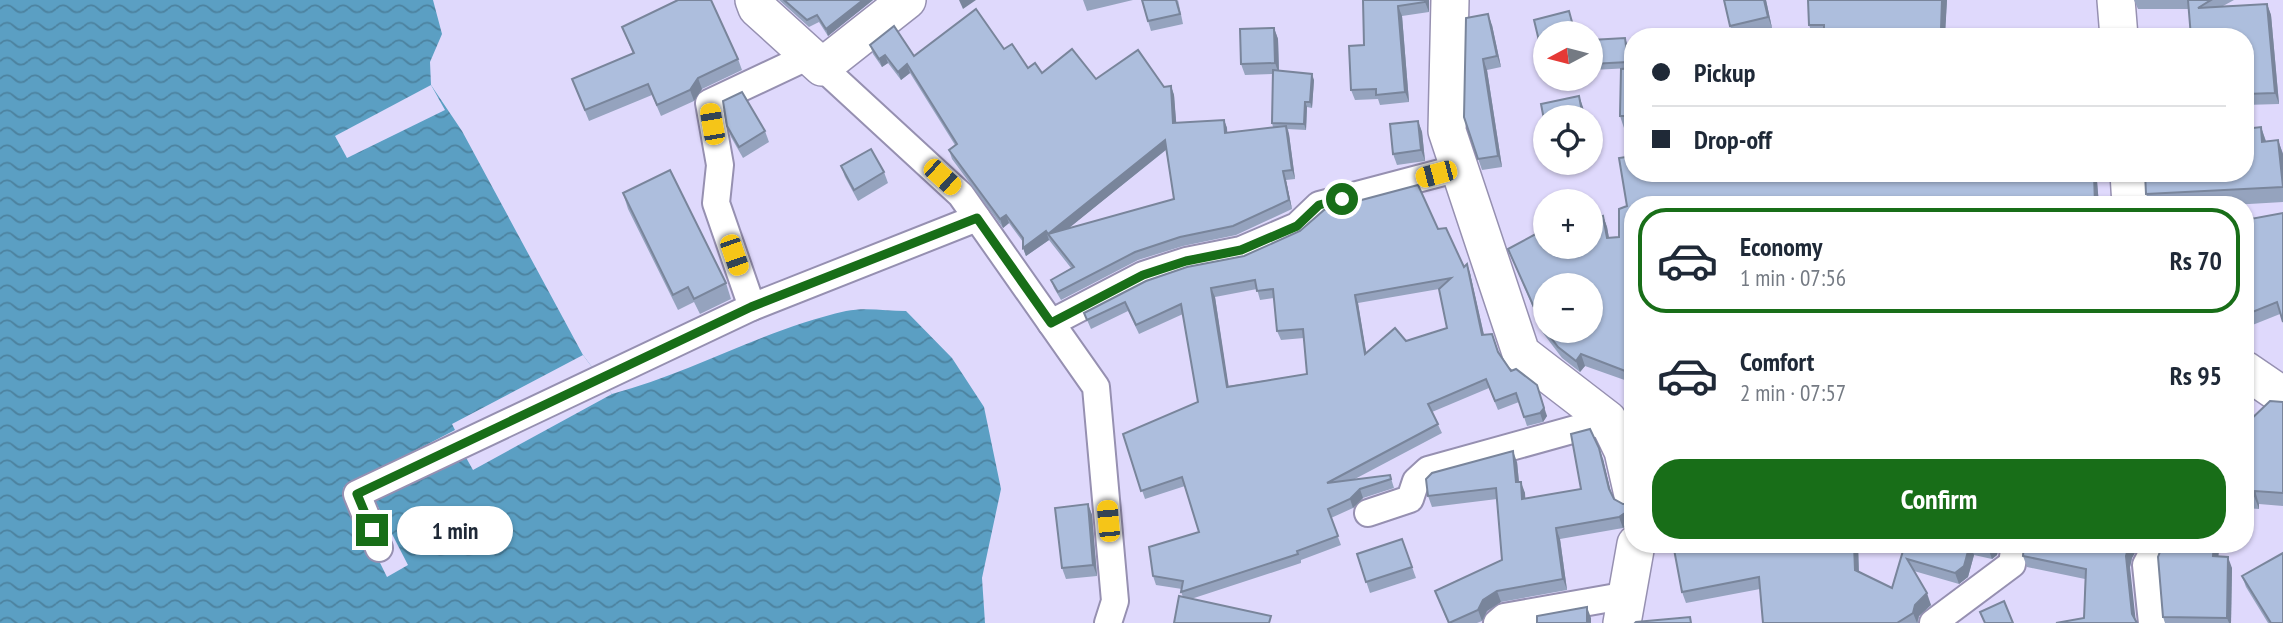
<!DOCTYPE html>
<html lang="en">
<head>
<meta charset="utf-8">
<style>
  body { margin:0; font-family:"PT Sans Narrow",sans-serif; background:#f6f6f7; color:#1f2937; height:100vh; display:flex; flex-direction:column; font-size:26px; white-space:nowrap }
  * { box-sizing:border-box; margin:0 }
  p { font-size:23px; color:#747a83 }
  .icon { flex:none; width:38px; height:38px; fill:none; stroke:currentColor; stroke-width:2; stroke-linecap:round; stroke-linejoin:round }
  .map { position:relative; flex:1; overflow:hidden }
  .panel { position:absolute; left:1624px; top:196px; width:630px; height:357px; display:flex; flex-direction:column; background:#fff; border-radius:28px; box-shadow:0 2px 5px #0004 }
  .panel>* { flex:none }
  .banner { position:absolute; left:1624px; top:28px; width:630px; height:154px; border-radius:28px; box-shadow:0 2px 5px #0004; display:grid; align-content:center; height:154px; padding:0 28px; background:#fff }
  .needle { width:46px; rotate:263deg }
  .tools { position:absolute; left:1533px; top:21px; display:grid; gap:14px }
  .tools a { display:grid; place-items:center; width:70px; height:70px; border-radius:50%; background:#fff; box-shadow:0 2px 5px #0004; font-size:35px }
  .end { position:absolute; width:32px; height:32px; margin:-16px; border:9px solid #186e18; background:#fff; box-shadow:0 0 0 4px #fff }
  .from { border-radius:50% }
  .bubble { position:absolute; height:49px; border-radius:24px; background:#fff; box-shadow:0 2px 5px #0004; font-size:23px; font-weight:700; line-height:49px; text-align:center }
  .car { position:absolute; width:21px; height:42px; margin:-21px -10px; border-radius:9px; box-shadow:0 0 5px 2px #0007; background:linear-gradient(#f5c518 24%,#345 0 40%,#f5c518 0 76%,#345 0 86%,#f5c518 0) }
  .banner b { display:flex; align-items:center; gap:24px; height:66px; font-size:26px }
  .banner b+b { border-top:2px solid #e0e1e3 }
  .banner i { width:18px; height:18px; background:#1f2937 }
  ul { padding:12px 0 0; list-style:none }
  li { display:flex; align-items:center; gap:21px; height:105px; margin:0 14px 10px; padding:0 14px; border:4px solid transparent; border-radius:28px }
  li div { flex:1 }
  li b { display:block; font-size:26px }
  li em { font-style:normal; font-weight:700 }
  li.current { border-color:#186e18 }
  li>.icon { width:63px; height:63px; stroke-width:1.5 }
  .action { display:flex; gap:14px; margin-top:auto; padding:14px 28px }
  .action a { flex:1; height:80px; border-radius:28px; background:#186e18; color:#fff; font-size:28px; font-weight:700; line-height:80px; text-align:center }
  .map>svg:first-child { display:block }
</style>
</head>
<body>
<div class="map">
<svg width="2283" height="623" viewBox="0 0 2283 623">
  <defs>
    <pattern id="water-waves" width="16" height="10" patternUnits="userSpaceOnUse" patternTransform="scale(1.75)"><rect width="16" height="10" fill="#5b9fc3"/><path d="M0 5q4-4 8 0t8 0" fill="none" stroke="#4c829f"/></pattern>
  </defs>
  <rect width="100%" height="100%" fill="#dfd9fc"/>
  <path fill="url(#water-waves)" d="M0,0H433L442,34L430,62L431,85L462,131L583,355L612,394C692,373 765,329 846,311C865,307 887,311 906,311L952,358L984,407L1001,489L982,578L985,623H0Z"/>
  <g fill="#dfd9fc">
    <path d="M431,85L445,110L347,158L335,136Z"/>
    <path d="M583,355L612,394L473,470L464,454L375,501L408,565L387,577L343,488L455,430L452,424Z"/>
  </g>
  <g fill="none" stroke-linecap="round" stroke-linejoin="round">
    <defs>
      <g id="street">
        <path d="M809,56L709,103L720,165L716,203L752,307L977,218"/>
        <path d="M822,67L961,195L1096,387L1115,601L1108,623"/>
        <path d="M1051,323L1143,275L1186,261L1241,250L1297,226L1319,205L1459,168"/>
        <path d="M1368,513L1410,499L1416,481L1428,470L1608,420"/>
        <path d="M379,548L357,494L752,307"/>
        <path d="M1497,623L1504,617L1628,595"/>
        <path d="M1933,623L2012,564L2015,544"/>
        <path d="M2152,623L2146,565L2157,544"/>
      </g>
      <g id="secondary">
        <path d="M754,0L757,8L822,67L907,0"/>
        <path d="M1450,0L1447,131L1521,353L1608,420L1623,451L1633,495"/>
        <path d="M2116,0L2119,37"/>
        <path d="M2129,173L2131,205"/>
        <path d="M2245,370L2283,396"/>
        <path d="M1622,623L1636,544"/>
      </g>
    </defs>
    <use href="#street" stroke="#9690b1" stroke-width="30"/>
    <use href="#secondary" stroke="#9690b1" stroke-width="40"/>
    <use href="#street" stroke="#fff" stroke-width="26"/>
    <use href="#secondary" stroke="#fff" stroke-width="37"/>
  </g>
  <g fill="#95a3be" fill-rule="evenodd">
    <path d="M779,0H873L828,36L819,22L809,27Z"/>
    <path d="M1083,0H1133L1087,11Z"/>
    <path d="M1178,0L1183,24L1151,31L1148,21Z"/>
    <path d="M1363,0H1429V12L1402,16L1409,102L1380,105L1378,99L1355,100L1351,90L1364,45Z"/>
    <path d="M1766,0L1772,28L1734,37L1730,26Z"/>
    <path d="M1947,0L1945,29L2079,31L2081,37H1824L1813,36L1809,25Z"/>
    <path d="M2134,0H2234L2223,6L2267,4L2271,15L2279,104L2245,105V37L2189,9H2138Z"/>
    <path d="M1569,11L1576,33H1545L1544,56L1534,20Z"/>
    <path d="M1492,25L1501,67L1487,70L1502,167L1482,170L1464,117Z"/>
    <path d="M622,27L738,59L742,70L702,89L694,101L661,116L652,95L589,121L572,79L633,54Z"/>
    <path d="M1274,28L1278,39L1279,71L1314,80L1312,108L1307,107L1306,130L1288,129L1289,134L1295,179L1286,180L1292,209L1236,235L1183,246L1138,260L1061,300L1054,288L1051,280L1071,268L1049,240L1026,256L1023,248V242L1009,223L1003,228L952,159L949,150L955,145L910,73L901,80L888,63L882,67L873,54L870,45L914,56L1004,49L1028,68L1042,73L1164,87L1171,86L1174,95L1176,123L1224,120L1227,128V133L1273,127L1272,123L1273,74L1245,75L1241,64ZM1166,150L1174,199L1067,229Z"/>
    <path d="M1625,38L1627,44L1630,68L1593,70L1591,64Z"/>
    <path d="M1633,68V128H1624L1620,116Z"/>
    <path d="M1418,121L1422,132L1425,161L1397,165L1393,154Z"/>
    <path d="M727,126L765,131L769,142L743,158L731,137Z"/>
    <path d="M2261,127L2266,141L2278,140L2283,154V202L2232,205H2150L2146,194Z"/>
    <path d="M1633,156V173H1702V179L1745,175V173H1953L1954,177L2000,175V173H2101L2100,181H2097L2099,205H1633V383L1585,366L1580,372L1562,358L1540,329L1536,318L1537,317L1508,249L1545,229V247H1591V221L1603,216L1607,227L1609,238L1619,237V209L1627,206L1619,158ZM1545,285H1591V331H1545Z"/>
    <path d="M841,166L884,172L888,183L858,201L845,177Z"/>
    <path d="M623,193L726,283L731,299L700,314L694,302L678,310L628,209Z"/>
    <path d="M2283,213L2280,314L2245,328V220Z"/>
    <path d="M1438,229L1464,267L1467,264L1470,273L1484,335L1499,352L1511,371L1547,416L1543,422L1527,426L1519,402L1498,410L1489,388L1432,412L1442,433L1353,480L1390,475L1394,488L1363,498L1353,508L1331,518L1341,545L1301,560V563L1191,599L1183,597L1181,592L1182,589L1156,585L1153,576L1199,532L1185,486L1145,499L1123,434L1198,402L1183,314L1139,334L1128,311L1091,329L1084,313L1146,281ZM1257,289L1260,300L1274,298L1277,331L1281,340L1304,338L1307,374L1228,386L1215,297ZM1439,289L1447,328L1366,353L1358,303Z"/>
    <path d="M2283,402V506L2259,504V509L2245,508V425Z"/>
    <path d="M1603,459L1611,494L1614,499L1623,504H1633V524H1629L1623,528L1560,539L1567,590L1501,602L1487,611L1482,621L1477,623H1448L1435,591L1502,560L1497,499L1432,507L1428,496L1517,462L1519,482L1525,493V499L1581,489Z"/>
    <path d="M1088,504L1092,515L1097,576L1066,579L1062,568Z"/>
    <path d="M1402,539L1416,578L1370,593L1357,554Z"/>
    <path d="M1858,544L1859,572L1892,588L1905,544H2000L1997,555L1992,559L1974,555L1968,577L1959,584L1914,571L1931,605L1919,616L1918,623H1763L1760,589L1686,603L1682,592Z"/>
    <path d="M2024,544H2140L2132,558L2130,567L2084,618L2085,579L2027,567L2023,556Z"/>
    <path d="M2218,557L2232,568L2231,623H2165L2163,617Z"/>
    <path d="M2242,576L2283,623H2268L2246,587Z"/>
  </g>
  <g fill="#79859b">
    <path d="M863,0H873L828,36L826,29Z"/>
    <path d="M959,0H976L963,9Z"/>
    <path d="M1425,0H1429V12L1425,2Z"/>
    <path d="M1764,0H1766L1772,28L1768,17Z"/>
    <path d="M1942,0H1947L1945,37L1941,29Z"/>
    <path d="M2267,4L2271,15L2279,104L2275,93Z"/>
    <path d="M1398,6L1402,16L1409,102L1405,92Z"/>
    <path d="M1488,14L1492,25L1501,67L1497,56Z"/>
    <path d="M1274,28L1278,39L1279,74L1275,63Z"/>
    <path d="M1625,38L1627,44L1630,68L1628,62Z"/>
    <path d="M885,55L888,63L882,67L879,59Z"/>
    <path d="M1483,59L1487,70L1502,167L1498,156Z"/>
    <path d="M907,64L910,73L901,80L898,72Z"/>
    <path d="M1312,74L1314,80L1312,108L1310,102Z"/>
    <path d="M698,78L702,89L694,101L690,90Z"/>
    <path d="M1171,86L1174,95L1177,132L1173,123Z"/>
    <path d="M1579,96L1583,107L1585,117H1583Z"/>
    <path d="M1305,102L1307,107L1306,130L1304,124Z"/>
    <path d="M1224,120L1227,128L1228,142L1225,133Z"/>
    <path d="M1418,121L1422,132L1425,161L1421,150Z"/>
    <path d="M1286,126L1289,134L1295,179L1292,170Z"/>
    <path d="M2261,127L2266,142H2262Z"/>
    <path d="M1165,140L1168,148L1053,241L1048,234L1051,242L1048,234Z"/>
    <path d="M2278,140L2283,154V185Z"/>
    <path d="M1283,171L1286,180L1292,209L1289,200Z"/>
    <path d="M2094,173H2095L2097,181L2099,205H2095Z"/>
    <path d="M1006,215L1009,223L1003,228L1000,219Z"/>
    <path d="M1603,216L1607,227L1611,249L1607,238Z"/>
    <path d="M1046,231L1049,240L1026,256L1023,248Z"/>
    <path d="M1467,264L1470,273L1486,344L1482,335Z"/>
    <path d="M1211,288L1215,297L1230,395L1227,387Z"/>
    <path d="M1355,295L1358,303L1368,363L1365,354Z"/>
    <path d="M1581,354L1585,366L1580,372L1576,361Z"/>
    <path d="M1537,385L1547,416L1543,422L1540,413Z"/>
    <path d="M1599,448L1603,459L1613,500L1609,489Z"/>
    <path d="M1513,451L1517,462L1520,493L1516,482Z"/>
    <path d="M1521,482L1525,493L1526,510L1522,499Z"/>
    <path d="M1360,489L1363,498L1353,508L1350,499Z"/>
    <path d="M2255,491L2259,504V509L2254,496Z"/>
    <path d="M1088,504L1092,515L1097,576L1093,565Z"/>
    <path d="M1625,513L1629,524L1623,528L1619,517Z"/>
    <path d="M1556,528L1560,539L1567,590L1563,579Z"/>
    <path d="M1854,544H1858L1859,581L1855,570Z"/>
    <path d="M1970,544L1974,555L1968,577L1959,584L1955,573Z"/>
    <path d="M1993,544H2000L1997,555L1992,559L1988,548Z"/>
    <path d="M2129,544H2140L2132,558L2130,567L2136,623L2132,614L2126,556Z"/>
    <path d="M2214,544H2220L2217,567L2213,556Z"/>
    <path d="M2228,557L2232,568L2231,623H2229L2227,618Z"/>
    <path d="M1497,591L1501,602L1487,611L1482,621L1478,610L1483,600Z"/>
    <path d="M1927,593L1931,605L1919,616L1917,623L1913,613L1915,605Z"/>
    <path d="M1587,607L1591,618V623H1587Z"/>
  </g>
  <g fill="#adbedd" stroke="#79859b" stroke-width="2" fill-rule="evenodd">
    <path d="M678,0H711L738,59L698,78L690,90L657,105L648,84L585,110L572,79L634,53L622,27Z"/>
    <path d="M784,0H863L826,29L817,15L807,20Z"/>
    <path d="M1142,0H1176L1180,14L1148,21Z"/>
    <path d="M1363,0H1425V2L1398,6L1405,92L1376,95V89L1351,90L1349,46L1364,45Z"/>
    <path d="M1724,0H1764L1768,17L1730,26Z"/>
    <path d="M1808,0H1942L1941,29L2079,31V37H1824V25H1809Z"/>
    <path d="M2188,0H2211L2198,8L2267,4L2275,93L2245,94V37H2191Z"/>
    <path d="M976,9L1004,49L1012,44L1028,68L1035,63L1042,73L1072,49L1096,79L1138,50L1164,87L1171,86L1173,123L1224,120L1225,133L1286,126L1292,170L1283,171L1289,200L1233,226L1180,237L1135,252L1058,292L1051,280L1074,267L1048,234L1174,199L1165,140L1048,234L1046,231L1023,248V238L1006,215L1000,219L949,150L957,144L907,64L898,72L885,55L879,59L870,45L894,26L914,56Z"/>
    <path d="M1569,11L1575,33H1545V44L1540,45L1534,20Z"/>
    <path d="M1488,14L1497,56L1483,59L1498,156L1478,159L1464,117L1466,18Z"/>
    <path d="M1274,28L1275,63L1241,64L1240,29Z"/>
    <path d="M1625,38L1628,62L1591,64V40Z"/>
    <path d="M1633,68V116H1620L1621,69Z"/>
    <path d="M1273,70L1312,74L1310,102H1305L1304,124L1272,123Z"/>
    <path d="M742,92L765,131L739,147L727,126L723,101Z"/>
    <path d="M1579,96L1583,117H1545V125L1541,104Z"/>
    <path d="M1418,121L1421,150L1393,154L1390,124Z"/>
    <path d="M2261,127L2262,142L2278,140L2283,187L2146,194L2145,173H2245V129Z"/>
    <path d="M871,149L884,172L854,190L841,166Z"/>
    <path d="M1633,156V173H1699L1700,179L1745,175V173H1950V177L2000,175V173H2094L2095,205H1633V367L1631,371H1633V374L1581,354L1576,361L1558,347L1546,331H1591V285H1545V330L1536,318L1538,316L1508,249L1545,229V247H1591V221L1603,216L1607,238L1619,237V209L1627,206L1619,158Z"/>
    <path d="M670,170L726,283L694,299L688,287L673,295L623,193Z"/>
    <path d="M1418,185L1438,229L1446,228L1464,267L1467,264L1482,335L1492,334L1498,352L1511,371L1516,369L1537,385L1544,408L1540,413L1524,417L1516,393L1495,401L1486,379L1428,404L1438,424L1327,483L1390,475L1391,479L1360,489L1350,499L1328,509L1338,536L1297,551L1298,554L1181,592L1183,581L1153,576L1149,547L1199,532L1182,477L1141,491L1123,434L1198,402L1181,304L1136,325L1125,302L1087,320L1084,313L1146,281L1187,267L1244,256L1300,231L1324,210ZM1451,278L1439,289L1447,328L1406,341L1395,328L1365,354L1355,295ZM1255,280L1257,291L1273,289L1277,331L1303,329L1307,374L1227,387L1211,288Z"/>
    <path d="M2283,213V322L2277,302L2245,315V220Z"/>
    <path d="M2270,401L2283,402V493L2255,491L2254,496L2245,495V425Z"/>
    <path d="M1590,429L1599,448L1609,489L1614,499L1623,504H1633V513H1625L1619,517L1556,528L1563,579L1497,591L1483,600L1478,610L1449,623L1435,591L1502,560L1496,488L1428,496L1426,479L1432,473L1513,451L1516,482H1521L1522,499L1581,489L1571,434Z"/>
    <path d="M1088,504L1093,565L1062,568L1055,508Z"/>
    <path d="M1402,539L1412,567L1366,582L1357,554Z"/>
    <path d="M1673,544H1854L1855,570L1892,588L1905,544H1970L1964,566L1955,573L1907,559L1927,593L1915,605L1913,613L1897,623H1763L1759,577L1682,592Z"/>
    <path d="M1970,544H1993L1988,548Z"/>
    <path d="M2024,544H2129L2126,556L2132,614L2137,623H2056L2084,618L2086,569L2023,556Z"/>
    <path d="M2163,544H2214L2213,556L2228,557L2227,618L2163,617L2158,557Z"/>
    <path d="M2283,553V623H2271L2242,576Z"/>
    <path d="M1179,596L1271,616L1269,623H1174Z"/>
    <path d="M2004,601L2013,623H1985L1980,612Z"/>
    <path d="M1587,607V623H1537V616Z"/>
    <path d="M1690,617L1691,623H1635L1636,622Z"/>
  </g>
  <g fill="none" stroke-linecap="round" stroke-linejoin="round">
    <path stroke="#186e18" stroke-width="9" d="M372,530L357,494L751,307L977,218L1051,323L1143,275L1186,261L1241,250L1297,226L1319,205L1342,199"/>
  </g>
</svg>
<div class="tools">
<a><svg class="needle" viewBox="-14 -14 28 28"><path d="M0-13l5 13h-10z" fill="#e53935"/><path d="M0 13l5-13h-10z" fill="#747a83"/></svg></a>
<a><svg class="icon" aria-label="locate" viewBox="0 0 24 24"><circle cx="12" cy="12" r="6"/><path d="M12 2v4M12 18v4M2 12h4M18 12h4"/></svg></a>
<a>+</a>
<a>−</a>
</div>
<i class="end from" style="left:1342px;top:199px"></i>
<i class="end" style="left:372px;top:530px"></i>
<div class="bubble" style="left:397px;top:506px;width:116px">1 min</div>
<i class="car" style="left:712px;top:124px;rotate:350deg"></i>
<i class="car" style="left:1436px;top:174px;rotate:255deg"></i>
<i class="car" style="left:942px;top:177px;rotate:132deg"></i>
<i class="car" style="left:734px;top:255px;rotate:161deg"></i>
<i class="car" style="left:1108px;top:521px;rotate:355deg"></i>
<div class="banner">
<b><i class="from"></i>Pickup</b>
<b><i></i>Drop-off</b>
</div>
<section class="panel">
<ul>
<li class="current"><svg class="icon" aria-label="car" viewBox="0 0 24 24"><path d="M5 17H2v-5l4-1 3-4h7l3 4 3 1v5h-3M9 17h6M6 11h13"/><circle cx="7" cy="17" r="2"/><circle cx="17" cy="17" r="2"/></svg><div><b>Economy</b><p>1 min · 07:56</p></div><em>Rs 70</em></li>
<li><svg class="icon" aria-label="car" viewBox="0 0 24 24"><path d="M5 17H2v-5l4-1 3-4h7l3 4 3 1v5h-3M9 17h6M6 11h13"/><circle cx="7" cy="17" r="2"/><circle cx="17" cy="17" r="2"/></svg><div><b>Comfort</b><p>2 min · 07:57</p></div><em>Rs 95</em></li>
</ul>
<div class="action"><a>Confirm</a></div>
</section>
</div>
</body>
</html>
